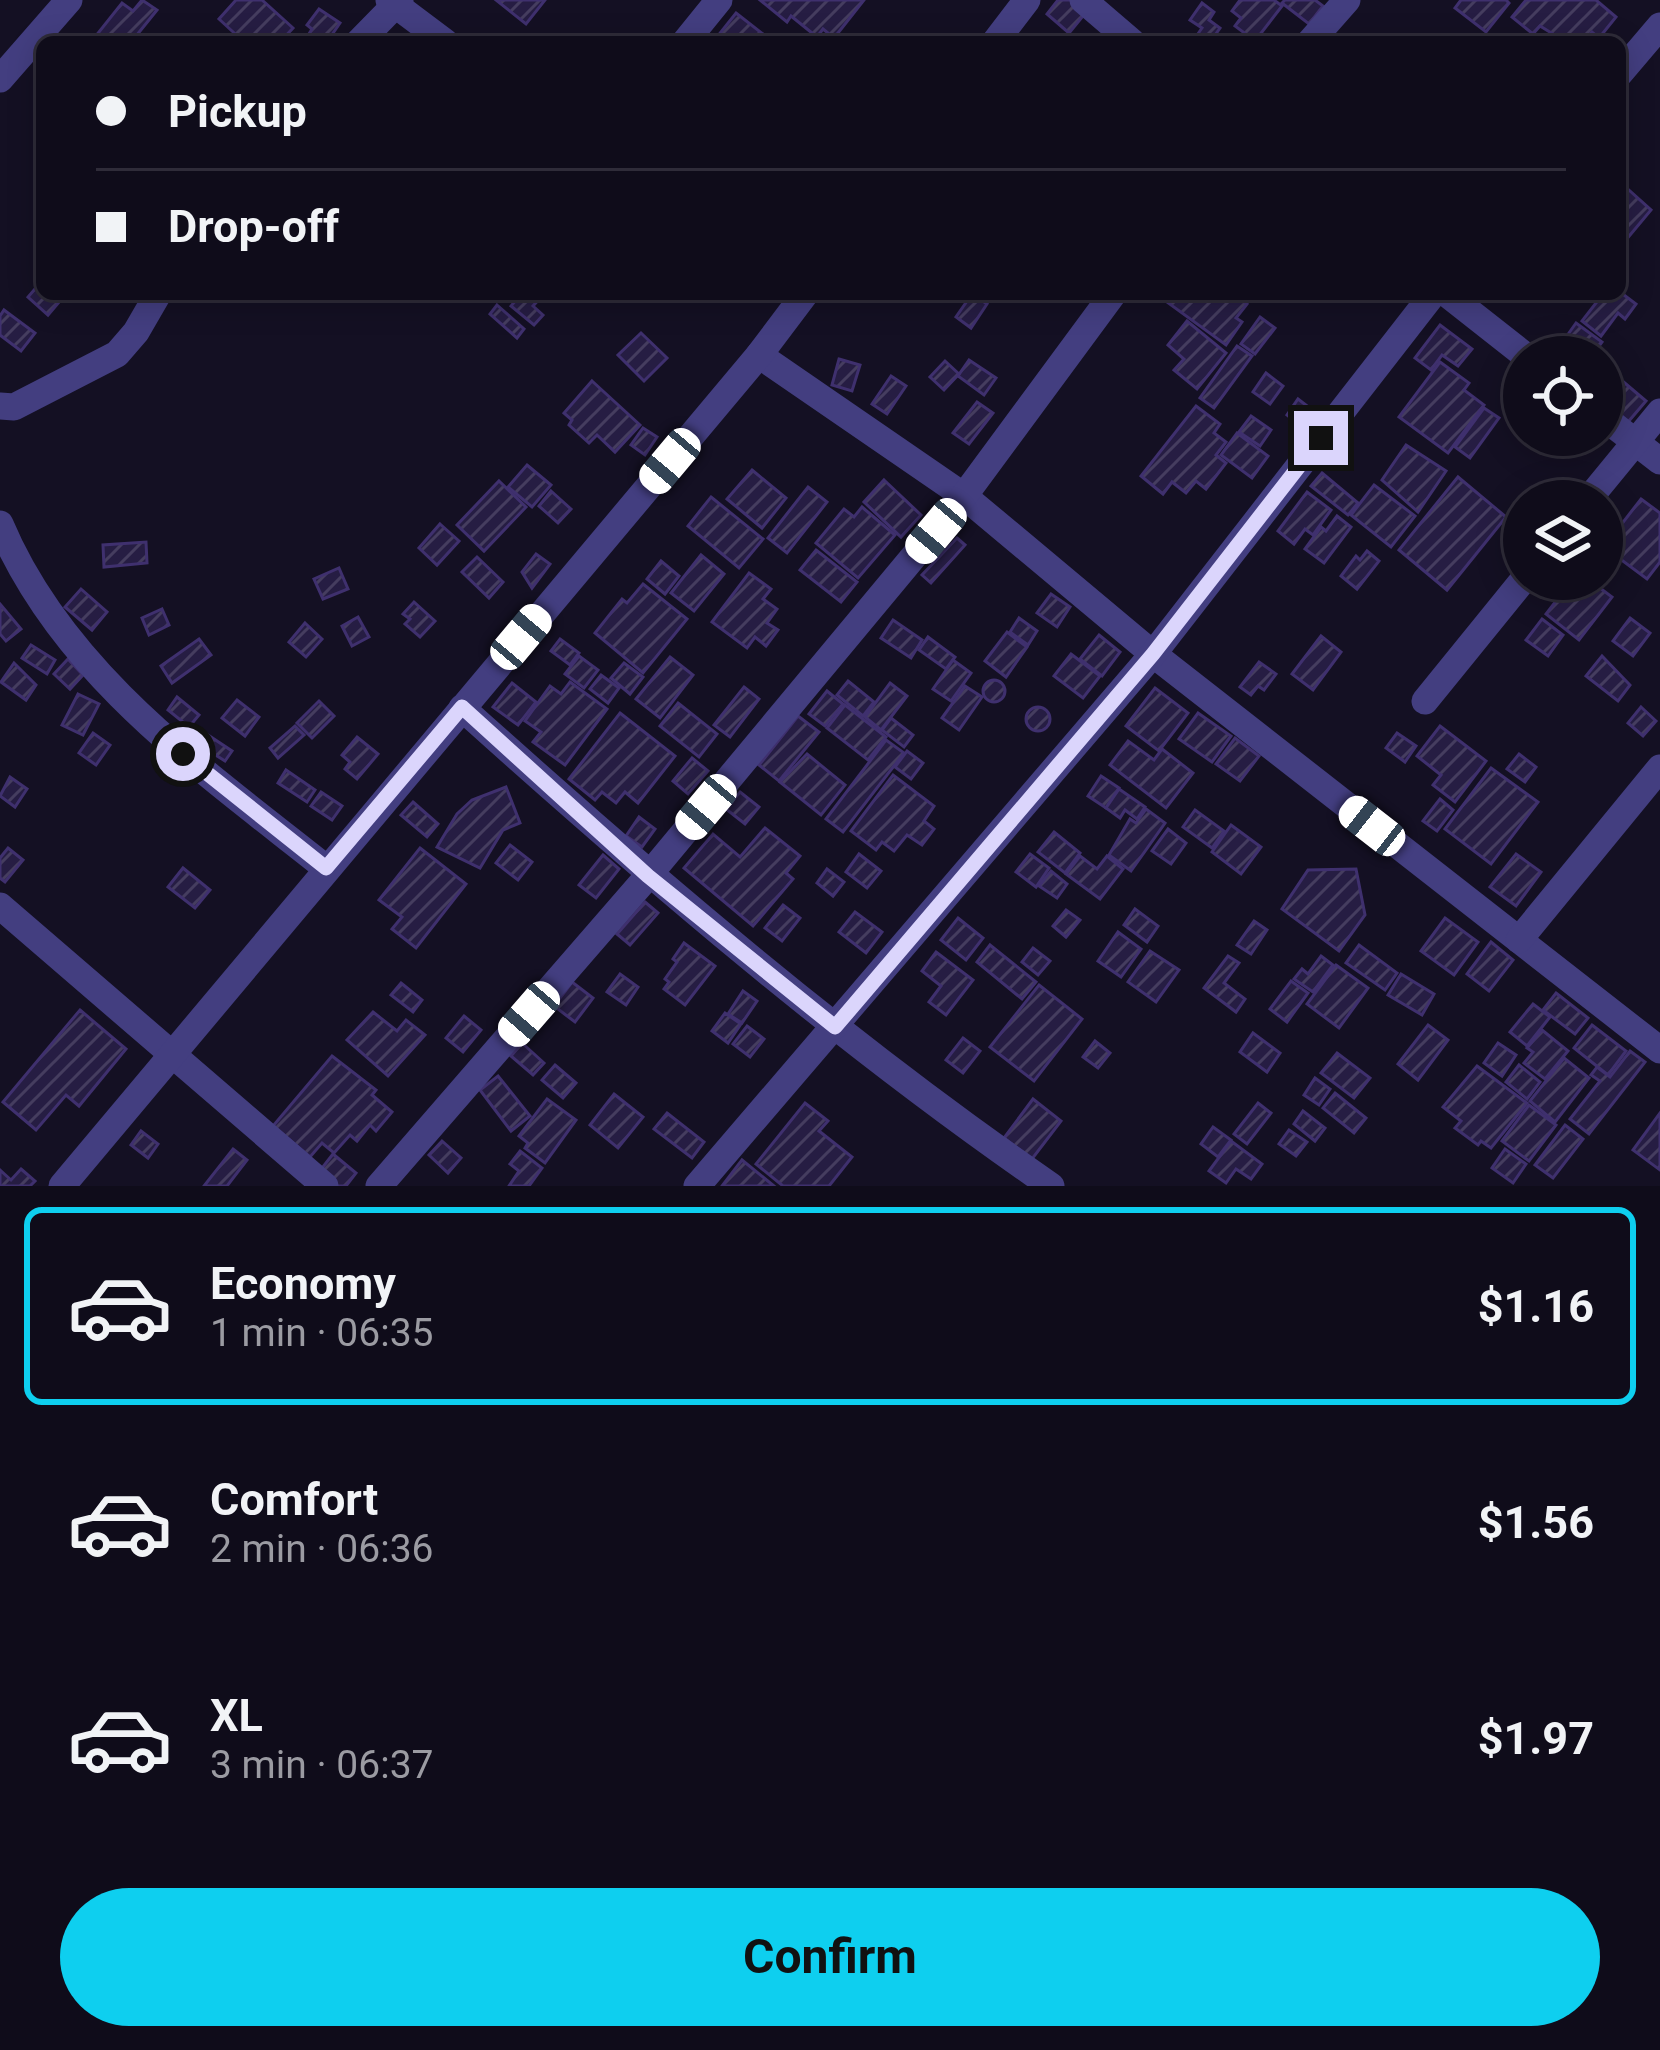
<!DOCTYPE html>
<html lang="en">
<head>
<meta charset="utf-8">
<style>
  body { margin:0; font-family:Roboto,sans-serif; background:#1d1a27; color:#f1f3f6; height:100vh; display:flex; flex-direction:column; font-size:45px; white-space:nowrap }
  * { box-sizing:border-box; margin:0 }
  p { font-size:39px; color:#9b9ba2 }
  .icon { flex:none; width:66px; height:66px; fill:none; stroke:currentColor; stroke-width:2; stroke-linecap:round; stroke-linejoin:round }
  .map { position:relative; height:1186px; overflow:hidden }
  .drawer { display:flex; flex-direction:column; background:#0f0c1a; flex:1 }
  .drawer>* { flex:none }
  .guide { position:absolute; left:36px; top:36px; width:1590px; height:264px; border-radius:18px; box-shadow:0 6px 30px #0003,0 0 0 3px #2f2c39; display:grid; align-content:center; height:264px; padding:0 60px; background:#0f0c1a }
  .tools { position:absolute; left:1503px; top:336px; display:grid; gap:24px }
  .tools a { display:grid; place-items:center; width:120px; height:120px; border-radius:50%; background:#0f0c1a; box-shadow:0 6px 30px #0003,0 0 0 3px #2f2c39; font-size:60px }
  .end { position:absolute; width:54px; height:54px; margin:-27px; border:15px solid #dbd5fc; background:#111; box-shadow:0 0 0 6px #111 }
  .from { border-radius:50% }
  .car { position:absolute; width:36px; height:72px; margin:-36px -18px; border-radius:15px; box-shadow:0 0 9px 3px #0007; background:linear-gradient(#fff 24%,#345 0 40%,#fff 0 76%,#345 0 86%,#fff 0) }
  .guide b { display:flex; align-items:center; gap:42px; height:114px; font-size:45px }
  .guide b+b { border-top:3px solid #2f2c39 }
  .guide i { width:30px; height:30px; background:#f1f3f6 }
  ul { padding:21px 0 0; list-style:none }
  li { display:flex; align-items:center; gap:36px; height:198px; margin:0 24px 18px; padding:0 36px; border:6px solid transparent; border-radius:18px }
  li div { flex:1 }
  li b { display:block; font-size:45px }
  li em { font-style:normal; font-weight:700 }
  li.selected { border-color:#0ecfef }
  li>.icon { width:108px; height:108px; stroke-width:1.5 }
  .action { display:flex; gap:24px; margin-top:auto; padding:24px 60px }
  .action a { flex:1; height:138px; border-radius:72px; background:#0ecfef; color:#111; font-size:48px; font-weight:700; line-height:138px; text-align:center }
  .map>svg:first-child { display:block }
</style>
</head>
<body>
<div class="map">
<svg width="1660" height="1186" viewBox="0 0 1660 1186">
  <defs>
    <pattern id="building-hatch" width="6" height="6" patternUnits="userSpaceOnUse" patternTransform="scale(3)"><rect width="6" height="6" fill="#261d43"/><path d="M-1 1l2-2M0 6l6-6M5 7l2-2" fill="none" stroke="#453d5f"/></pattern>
  </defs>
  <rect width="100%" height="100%" fill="#141023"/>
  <g fill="url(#building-hatch)" stroke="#3f306e" stroke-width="3">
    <path d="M142,0L157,10L136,36L144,42H91L122,3L133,11Z"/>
    <path d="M236,0H262L293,28L280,42H244L219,19Z"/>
    <path d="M496,0H545L526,24Z"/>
    <path d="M760,0H864L834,38L823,29L817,37L791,16L787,22Z"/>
    <path d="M1058,0H1071L1083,16L1069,33L1047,14Z"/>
    <path d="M1240,0H1274L1282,6L1255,41L1235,26L1241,18L1232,11Z"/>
    <path d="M1285,0H1315L1323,6L1309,24L1282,3Z"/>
    <path d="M1461,0H1506L1509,3L1486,32L1455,8Z"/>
    <path d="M1526,0H1596L1616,17L1599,38L1592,32L1583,42H1566L1540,26L1533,34L1512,17Z"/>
    <path d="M1202,3L1214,12L1209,20L1220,28L1210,42L1195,38L1202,28L1190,20Z"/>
    <path d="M319,9L340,23L327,42H314L307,37L312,29L307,25Z"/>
    <path d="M736,13L763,34L757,42H713Z"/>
    <path d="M1620,182L1651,210L1620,247Z"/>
    <path d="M40,283L42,294H52L60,301L48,315L28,297Z"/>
    <path d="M1620,292L1636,304L1625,319L1618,313L1601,336L1582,321L1603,294Z"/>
    <path d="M521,294L542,296L533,306L543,315L534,325L511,306Z"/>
    <path d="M972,294L987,304L971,328L956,317Z"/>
    <path d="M1162,294H1233L1247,304L1236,318L1242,322L1226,345L1160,297Z"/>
    <path d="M497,305L524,329L517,338L490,314Z"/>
    <path d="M4,310L35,333L21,351L0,335V316Z"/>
    <path d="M1260,317L1275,328L1255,354L1241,344Z"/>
    <path d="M1187,321L1226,353L1197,389L1174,370L1184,359L1168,345Z"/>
    <path d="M1576,323L1602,342L1591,357L1564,340Z"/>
    <path d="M1440,325L1472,349L1458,366L1442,355L1431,370L1415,358Z"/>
    <path d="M641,333L667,358L644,381L618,355Z"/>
    <path d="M1237,346L1252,356L1214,408L1200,398Z"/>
    <path d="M839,359L860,365L852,391L832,385Z"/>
    <path d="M969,360L996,378L984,395L958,376Z"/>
    <path d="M945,361L959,374L944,390L930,377Z"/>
    <path d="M1440,362L1469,383L1464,390L1484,405L1448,453L1399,417Z"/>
    <path d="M1266,373L1283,386L1270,404L1253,392Z"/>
    <path d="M891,376L906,386L887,414L872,404Z"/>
    <path d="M1620,379L1646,401L1628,422L1603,400Z"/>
    <path d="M592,381L640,425L615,452L597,435L589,443L569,425L572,420L564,413Z"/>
    <path d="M1298,399L1315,412L1303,428L1287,415Z"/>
    <path d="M977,402L993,413L969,444L953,433Z"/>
    <path d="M1196,406L1220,424L1214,433L1226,442L1216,455L1226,463L1206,489L1196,481L1186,493L1172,482L1163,494L1141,476Z"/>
    <path d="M1484,408L1499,418L1470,458L1455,447Z"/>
    <path d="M1251,416L1271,430L1260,446L1239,432Z"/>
    <path d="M643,428L657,437L645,455L631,445Z"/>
    <path d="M1237,433L1268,456L1252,478L1221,455Z"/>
    <path d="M1406,445L1446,471L1418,512L1382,480Z"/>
    <path d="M527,465L551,485L532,507L508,487Z"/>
    <path d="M752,470L786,498L762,528L727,499Z"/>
    <path d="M1322,473L1358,503L1348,515L1311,486Z"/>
    <path d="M1458,477L1506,517L1447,590L1399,550Z"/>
    <path d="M884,480L921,515L901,537L864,502Z"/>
    <path d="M499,481L526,507L484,551L457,525Z"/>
    <path d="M1374,485L1415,516L1391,547L1351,515Z"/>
    <path d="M808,487L827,502L787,553L768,538Z"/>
    <path d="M551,491L571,509L558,523L539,506Z"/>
    <path d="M1307,492L1331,510L1313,535L1305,529L1294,544L1278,531Z"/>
    <path d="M711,497L763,539L739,568L688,526Z"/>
    <path d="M1641,499L1660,513V562L1647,579L1604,547Z"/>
    <path d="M862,507L895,535L858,578L816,543L844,509L854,517Z"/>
    <path d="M1337,516L1351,527L1324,563L1305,549L1321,527L1326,531Z"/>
    <path d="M440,524L459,541L437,565L419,548Z"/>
    <path d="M957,538L965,545L931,583L922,575Z"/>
    <path d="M146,542L147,563L104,567L103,545Z"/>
    <path d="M816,550L857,582L841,602L800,570Z"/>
    <path d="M1367,551L1379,561L1357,589L1341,576L1356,556L1360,560Z"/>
    <path d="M536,554L550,564L532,588L522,572Z"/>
    <path d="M701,555L724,574L694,611L671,593Z"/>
    <path d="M477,557L503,582L489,598L462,572Z"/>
    <path d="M661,561L679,576L665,594L647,579Z"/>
    <path d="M339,568L348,589L323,599L314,579Z"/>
    <path d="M749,573L771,589L763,599L777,609L767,623L778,630L766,646L755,637L747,648L712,622Z"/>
    <path d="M1573,579H1588L1612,597L1579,640L1546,614Z"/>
    <path d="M643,584L687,619L643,673L595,633L622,599L627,603Z"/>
    <path d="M81,589L107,612L92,630L65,607Z"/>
    <path d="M1051,594L1070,607L1057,627L1037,613Z"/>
    <path d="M414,602L435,621L420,637L405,624L410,619L403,614Z"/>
    <path d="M0,604L21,629L6,641L0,634Z"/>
    <path d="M162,609L169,625L149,635L142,618Z"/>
    <path d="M358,617L369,637L352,646L342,626Z"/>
    <path d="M1019,618L1037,631L1028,645L1010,632Z"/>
    <path d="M1630,618L1650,633L1633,656L1613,641Z"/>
    <path d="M1542,619L1563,635L1548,656L1526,640Z"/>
    <path d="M893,620L922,640L911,658L881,638Z"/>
    <path d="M305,623L322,639L306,657L289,642Z"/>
    <path d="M1007,632L1027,647L1006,677L985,661Z"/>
    <path d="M1099,635L1120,652L1102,676L1080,659Z"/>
    <path d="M1321,636L1341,652L1313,690L1292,674Z"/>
    <path d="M928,637L955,657L946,669L919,650Z"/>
    <path d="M199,639L211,655L172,683L161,666Z"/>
    <path d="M560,639L579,653L570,665L551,651Z"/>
    <path d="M31,645L55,660L47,674L22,658Z"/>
    <path d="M1071,654L1100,676L1083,698L1054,676Z"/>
    <path d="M579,656L598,670L584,688L565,674Z"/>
    <path d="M1602,656L1630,685L1618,701L1586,676Z"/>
    <path d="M670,657L693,675L660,718L636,699Z"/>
    <path d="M68,659L83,675L70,689L54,674Z"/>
    <path d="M953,660L971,673L951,701L933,689Z"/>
    <path d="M1259,662L1276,674L1264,690L1258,686L1251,695L1240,687Z"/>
    <path d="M14,663L36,685L26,700L1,682Z"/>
    <path d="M624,663L643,677L630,694L611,678Z"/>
    <path d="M601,675L619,688L608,703L590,689Z"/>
    <circle cx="994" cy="691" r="11"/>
    <path d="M848,681L874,702L863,716L837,695Z"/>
    <path d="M570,682L607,709L565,765L533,742L541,732L525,721L550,686L561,694Z"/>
    <path d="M512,683L536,702L518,725L493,707Z"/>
    <path d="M890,683L907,696L881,730L865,717Z"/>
    <path d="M965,686L982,697L959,730L942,718Z"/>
    <path d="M744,687L759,699L730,737L714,725Z"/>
    <path d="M1155,688L1188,713L1159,751L1126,726Z"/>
    <path d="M827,691L843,704L825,726L809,714Z"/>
    <path d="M78,694L99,704L83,735L62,725Z"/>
    <path d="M177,697L199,715L189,727L168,710Z"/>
    <path d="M237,700L259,717L245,736L222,718Z"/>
    <path d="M319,701L334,716L312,738L297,723Z"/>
    <path d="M678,703L717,734L699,757L660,726Z"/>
    <path d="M845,705L886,737L868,760L827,728Z"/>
    <path d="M1641,707L1656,721L1643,736L1628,723Z"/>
    <circle cx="1038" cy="719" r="12"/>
    <path d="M620,713L675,756L638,803L625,792L616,803L602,792L595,800L569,779Z"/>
    <path d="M1198,713L1231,736L1212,762L1179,739Z"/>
    <path d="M798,716L819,732L779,781L759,765Z"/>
    <path d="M891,718L913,735L904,747L882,730Z"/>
    <path d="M295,726L304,735L278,758L270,748Z"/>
    <path d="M1440,726L1486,761L1455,802L1433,785L1441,775L1417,756Z"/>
    <path d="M202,731L232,751L225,761L195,742Z"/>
    <path d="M93,733L110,745L96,765L79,753Z"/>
    <path d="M1397,733L1416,746L1405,762L1386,748Z"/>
    <path d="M357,737L378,754L357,779L345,769L350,762L342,755Z"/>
    <path d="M1235,738L1259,756L1240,781L1216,764Z"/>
    <path d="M886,740L904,753L843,832L826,819Z"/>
    <path d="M1128,741L1154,760L1162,749L1193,773L1166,808L1110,765Z"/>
    <path d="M907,751L923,763L911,779L895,767Z"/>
    <path d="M807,754L845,785L821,815L780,782Z"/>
    <path d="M1519,754L1536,767L1525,782L1507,769Z"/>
    <path d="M692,758L708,771L688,794L673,781Z"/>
    <path d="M1491,768L1538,802L1491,864L1445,829Z"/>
    <path d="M286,770L315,790L307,802L278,783Z"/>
    <path d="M893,775L934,806L924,821L934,829L922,845L907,835L894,851L882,842L876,850L851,831Z"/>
    <path d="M1101,776L1119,788L1106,808L1088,796Z"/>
    <path d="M10,777L27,789L15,807L0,796Z"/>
    <path d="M506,787L520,823L503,830L480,868L437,847L457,814L472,800Z"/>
    <path d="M1119,789L1145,807L1137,819L1125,810L1120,818L1106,808Z"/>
    <path d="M321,792L342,806L332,820L311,806Z"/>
    <path d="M740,792L759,807L745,824L726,809Z"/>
    <path d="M1440,799L1453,810L1437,831L1423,821Z"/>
    <path d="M413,802L438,824L427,837L401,815Z"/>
    <path d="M1146,809L1165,823L1131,871L1109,855L1130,819L1136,823Z"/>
    <path d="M1195,810L1224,831L1212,848L1183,827Z"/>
    <path d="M639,817L655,829L642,847L626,836Z"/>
    <path d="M1231,825L1261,847L1241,874L1212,852Z"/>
    <path d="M765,828L800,856L786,873L793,879L753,926L684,868L713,834L740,857Z"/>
    <path d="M1168,829L1186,843L1171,864L1152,851Z"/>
    <path d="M1054,832L1080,853L1065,873L1038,852Z"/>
    <path d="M510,845L532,862L518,880L496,863Z"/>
    <path d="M8,848L23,860L5,882L0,878V858Z"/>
    <path d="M420,848L466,884L416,948L392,929L402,917L379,900Z"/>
    <path d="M859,854L881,871L867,888L846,872Z"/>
    <path d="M1030,854L1049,868L1036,887L1016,872Z"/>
    <path d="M1516,854L1541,872L1516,906L1490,887Z"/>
    <path d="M603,855L619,869L596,898L579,885Z"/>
    <path d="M1080,856L1097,869L1107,856L1123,869L1100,899L1066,874Z"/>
    <path d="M183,868L210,890L195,908L168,887Z"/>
    <path d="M827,869L844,882L833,896L817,883Z"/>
    <path d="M1356,869L1365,915L1339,951L1282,909L1308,870Z"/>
    <path d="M1051,871L1067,884L1057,898L1039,886Z"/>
    <path d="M645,902L658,913L630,945L617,934Z"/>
    <path d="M783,905L800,918L782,941L765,928Z"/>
    <path d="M1135,909L1158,926L1147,942L1124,925Z"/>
    <path d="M1066,910L1080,920L1066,937L1053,926Z"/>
    <path d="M855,912L882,932L866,953L839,932Z"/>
    <path d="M958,918L983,938L966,960L941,940Z"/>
    <path d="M1445,918L1478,942L1454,975L1421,951Z"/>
    <path d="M1254,921L1267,930L1251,954L1237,945Z"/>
    <path d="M1118,932L1141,949L1121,977L1098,961Z"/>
    <path d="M1491,942L1513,960L1489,991L1467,974Z"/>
    <path d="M684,943L715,966L685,1005L664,989L669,982L665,979L677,962L673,959Z"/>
    <path d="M990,945L1036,982L1022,999L977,962Z"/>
    <path d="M1359,945L1397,973L1385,990L1346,963Z"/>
    <path d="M1033,948L1050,961L1038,975L1022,962Z"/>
    <path d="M1150,951L1179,970L1156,1002L1128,982Z"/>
    <path d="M936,952L973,980L946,1015L929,1002L941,986L922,971Z"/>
    <path d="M1228,956L1239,963L1224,983L1245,999L1236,1012L1204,988Z"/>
    <path d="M1321,956L1333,965L1313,992L1294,979L1302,969L1308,974Z"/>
    <path d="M1336,965L1368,988L1339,1028L1307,1004Z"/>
    <path d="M620,974L638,987L626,1005L607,992Z"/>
    <path d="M1401,974L1434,994L1422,1015L1388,995Z"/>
    <path d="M1291,981L1308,993L1287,1022L1270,1009Z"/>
    <path d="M572,982L593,998L575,1022L554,1006Z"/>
    <path d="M401,983L422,1000L413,1012L391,995Z"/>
    <path d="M1039,985L1082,1019L1034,1081L990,1047Z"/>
    <path d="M743,991L757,1001L742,1023L728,1014Z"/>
    <path d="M1556,993L1588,1018L1575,1034L1543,1010Z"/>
    <path d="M1533,1004L1550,1017L1527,1046L1510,1032Z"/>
    <path d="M80,1010L126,1049L79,1106L66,1095L36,1130L3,1102Z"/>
    <path d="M373,1012L397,1031L406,1020L425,1035L388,1076L347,1040Z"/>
    <path d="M725,1013L741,1024L728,1043L712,1031Z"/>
    <path d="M464,1016L481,1030L463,1052L446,1038Z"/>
    <path d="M1428,1025L1448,1040L1418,1080L1398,1064Z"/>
    <path d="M1592,1025L1626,1051L1608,1075L1574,1048Z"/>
    <path d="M747,1026L764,1039L750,1057L733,1044Z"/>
    <path d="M1542,1030L1568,1051L1545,1079L1524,1063L1533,1052L1527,1048Z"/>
    <path d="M1253,1033L1280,1053L1267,1072L1240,1052Z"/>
    <path d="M963,1038L980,1051L963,1073L946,1060Z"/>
    <path d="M1095,1041L1110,1053L1098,1068L1083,1057Z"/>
    <path d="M522,1043L544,1063L533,1075L511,1056Z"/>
    <path d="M1498,1043L1516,1055L1502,1076L1484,1063Z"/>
    <path d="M1630,1051L1645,1062L1589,1134L1570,1119L1600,1081L1591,1075L1597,1067L1610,1077Z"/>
    <path d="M1337,1053L1370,1078L1354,1098L1321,1073Z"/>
    <path d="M332,1056L376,1090L372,1095L392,1112L376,1131L370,1125L357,1141L350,1135L334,1153L322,1143L310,1157L273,1126Z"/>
    <path d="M1564,1058L1589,1078L1555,1122L1530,1101Z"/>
    <path d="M555,1065L576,1083L563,1098L542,1080Z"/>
    <path d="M1519,1065L1540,1082L1527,1099L1506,1082Z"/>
    <path d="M1477,1066L1527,1103L1491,1148L1481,1141L1478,1145L1455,1128L1461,1121L1443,1107Z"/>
    <path d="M498,1076L530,1116L511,1131L480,1090Z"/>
    <path d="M1315,1078L1330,1089L1319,1105L1304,1095Z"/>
    <path d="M1335,1093L1366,1118L1354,1133L1323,1108Z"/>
    <path d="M614,1094L643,1117L618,1148L590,1125Z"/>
    <path d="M547,1099L576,1120L545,1163L525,1148L528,1143L519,1136Z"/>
    <path d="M1033,1099L1061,1121L1032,1159L1004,1138Z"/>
    <path d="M805,1103L828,1121L819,1131L852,1157L829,1186H783L756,1164Z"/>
    <path d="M1258,1103L1271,1113L1247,1144L1234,1134Z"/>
    <path d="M1529,1105L1556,1125L1529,1161L1502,1141Z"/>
    <path d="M1303,1111L1325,1128L1315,1141L1294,1124Z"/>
    <path d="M667,1113L704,1142L692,1158L654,1129Z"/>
    <path d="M1660,1113V1170L1633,1150Z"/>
    <path d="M1565,1125L1583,1139L1553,1178L1535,1165Z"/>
    <path d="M1213,1127L1231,1140L1218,1157L1201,1144Z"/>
    <path d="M1289,1130L1307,1142L1296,1156L1279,1144Z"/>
    <path d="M141,1131L158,1144L148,1158L131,1145Z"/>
    <path d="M442,1141L461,1158L448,1173L429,1155Z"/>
    <path d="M1231,1141L1262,1164L1251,1179L1236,1169L1226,1183L1209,1171Z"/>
    <path d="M233,1149L247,1160L227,1186H204Z"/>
    <path d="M1505,1149L1526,1164L1513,1183L1492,1168Z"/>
    <path d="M520,1151L542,1168L529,1186H509L519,1171L510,1164Z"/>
    <path d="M333,1154L356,1173L346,1186H334L322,1168Z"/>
    <path d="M742,1160L774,1186H722Z"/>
    <path d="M21,1169L35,1181L30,1186H0V1170L11,1180Z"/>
  </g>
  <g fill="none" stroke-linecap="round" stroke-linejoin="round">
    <g stroke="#433e80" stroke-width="27">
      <path d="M389,0L445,42"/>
      <path d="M1083,0L1132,42"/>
      <path d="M359,42L400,0"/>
      <path d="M685,42L719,0"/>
      <path d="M995,42L1027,0"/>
      <path d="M1310,42L1347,0"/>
      <path d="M1620,73L1660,26"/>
      <path d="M0,79L69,0"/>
      <path d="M1447,294L1527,357"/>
      <path d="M759,355L964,496L1153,654L1660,1050"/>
      <path d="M0,406L14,407L117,354L136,332L158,294"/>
      <path d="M1602,416L1660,461"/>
      <path d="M1587,501L1660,412"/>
      <path d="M0,524C63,674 203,770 326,868"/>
      <path d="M1425,701L1524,579"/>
      <path d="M462,708C650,877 842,1042 1051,1186"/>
      <path d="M0,906L325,1186"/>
      <path d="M1519,940L1660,768"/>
      <path d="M62,1186L759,355L805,294"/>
      <path d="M379,1186L648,876L964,496L1113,294"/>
      <path d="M697,1186L1153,654L1433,294"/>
    </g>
  </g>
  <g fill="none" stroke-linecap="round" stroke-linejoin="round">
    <path stroke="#dbd5fc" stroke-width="15" d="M183,754L326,868L462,707L648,876L835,1027L1153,654L1321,438"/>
  </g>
</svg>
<div class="tools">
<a><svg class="icon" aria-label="locate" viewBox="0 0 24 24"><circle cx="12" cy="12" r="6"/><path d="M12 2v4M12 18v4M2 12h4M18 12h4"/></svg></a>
<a><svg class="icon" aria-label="layers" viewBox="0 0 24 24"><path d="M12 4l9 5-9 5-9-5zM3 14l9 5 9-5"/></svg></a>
</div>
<i class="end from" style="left:183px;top:754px"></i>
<i class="end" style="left:1321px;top:438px"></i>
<i class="car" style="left:670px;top:461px;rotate:220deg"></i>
<i class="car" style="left:936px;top:531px;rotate:220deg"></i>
<i class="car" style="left:521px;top:637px;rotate:40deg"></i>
<i class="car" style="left:706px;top:807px;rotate:220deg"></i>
<i class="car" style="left:1372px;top:826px;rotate:308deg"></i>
<i class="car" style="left:529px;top:1014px;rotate:221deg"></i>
<div class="guide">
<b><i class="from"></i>Pickup</b>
<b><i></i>Drop-off</b>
</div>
</div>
<section class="drawer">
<ul>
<li class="selected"><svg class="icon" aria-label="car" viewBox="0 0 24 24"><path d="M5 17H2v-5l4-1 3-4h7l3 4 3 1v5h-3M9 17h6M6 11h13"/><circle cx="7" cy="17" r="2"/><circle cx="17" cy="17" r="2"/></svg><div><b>Economy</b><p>1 min · 06:35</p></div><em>$1.16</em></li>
<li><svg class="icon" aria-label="car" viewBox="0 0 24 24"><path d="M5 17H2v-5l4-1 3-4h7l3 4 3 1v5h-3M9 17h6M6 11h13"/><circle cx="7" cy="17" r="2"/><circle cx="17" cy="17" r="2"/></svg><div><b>Comfort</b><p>2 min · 06:36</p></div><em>$1.56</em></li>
<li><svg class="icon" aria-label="car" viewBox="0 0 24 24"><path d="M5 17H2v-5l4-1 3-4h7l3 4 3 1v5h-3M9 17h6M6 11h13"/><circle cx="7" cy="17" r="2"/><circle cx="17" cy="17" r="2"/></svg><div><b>XL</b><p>3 min · 06:37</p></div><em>$1.97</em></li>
</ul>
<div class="action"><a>Confirm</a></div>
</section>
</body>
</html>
